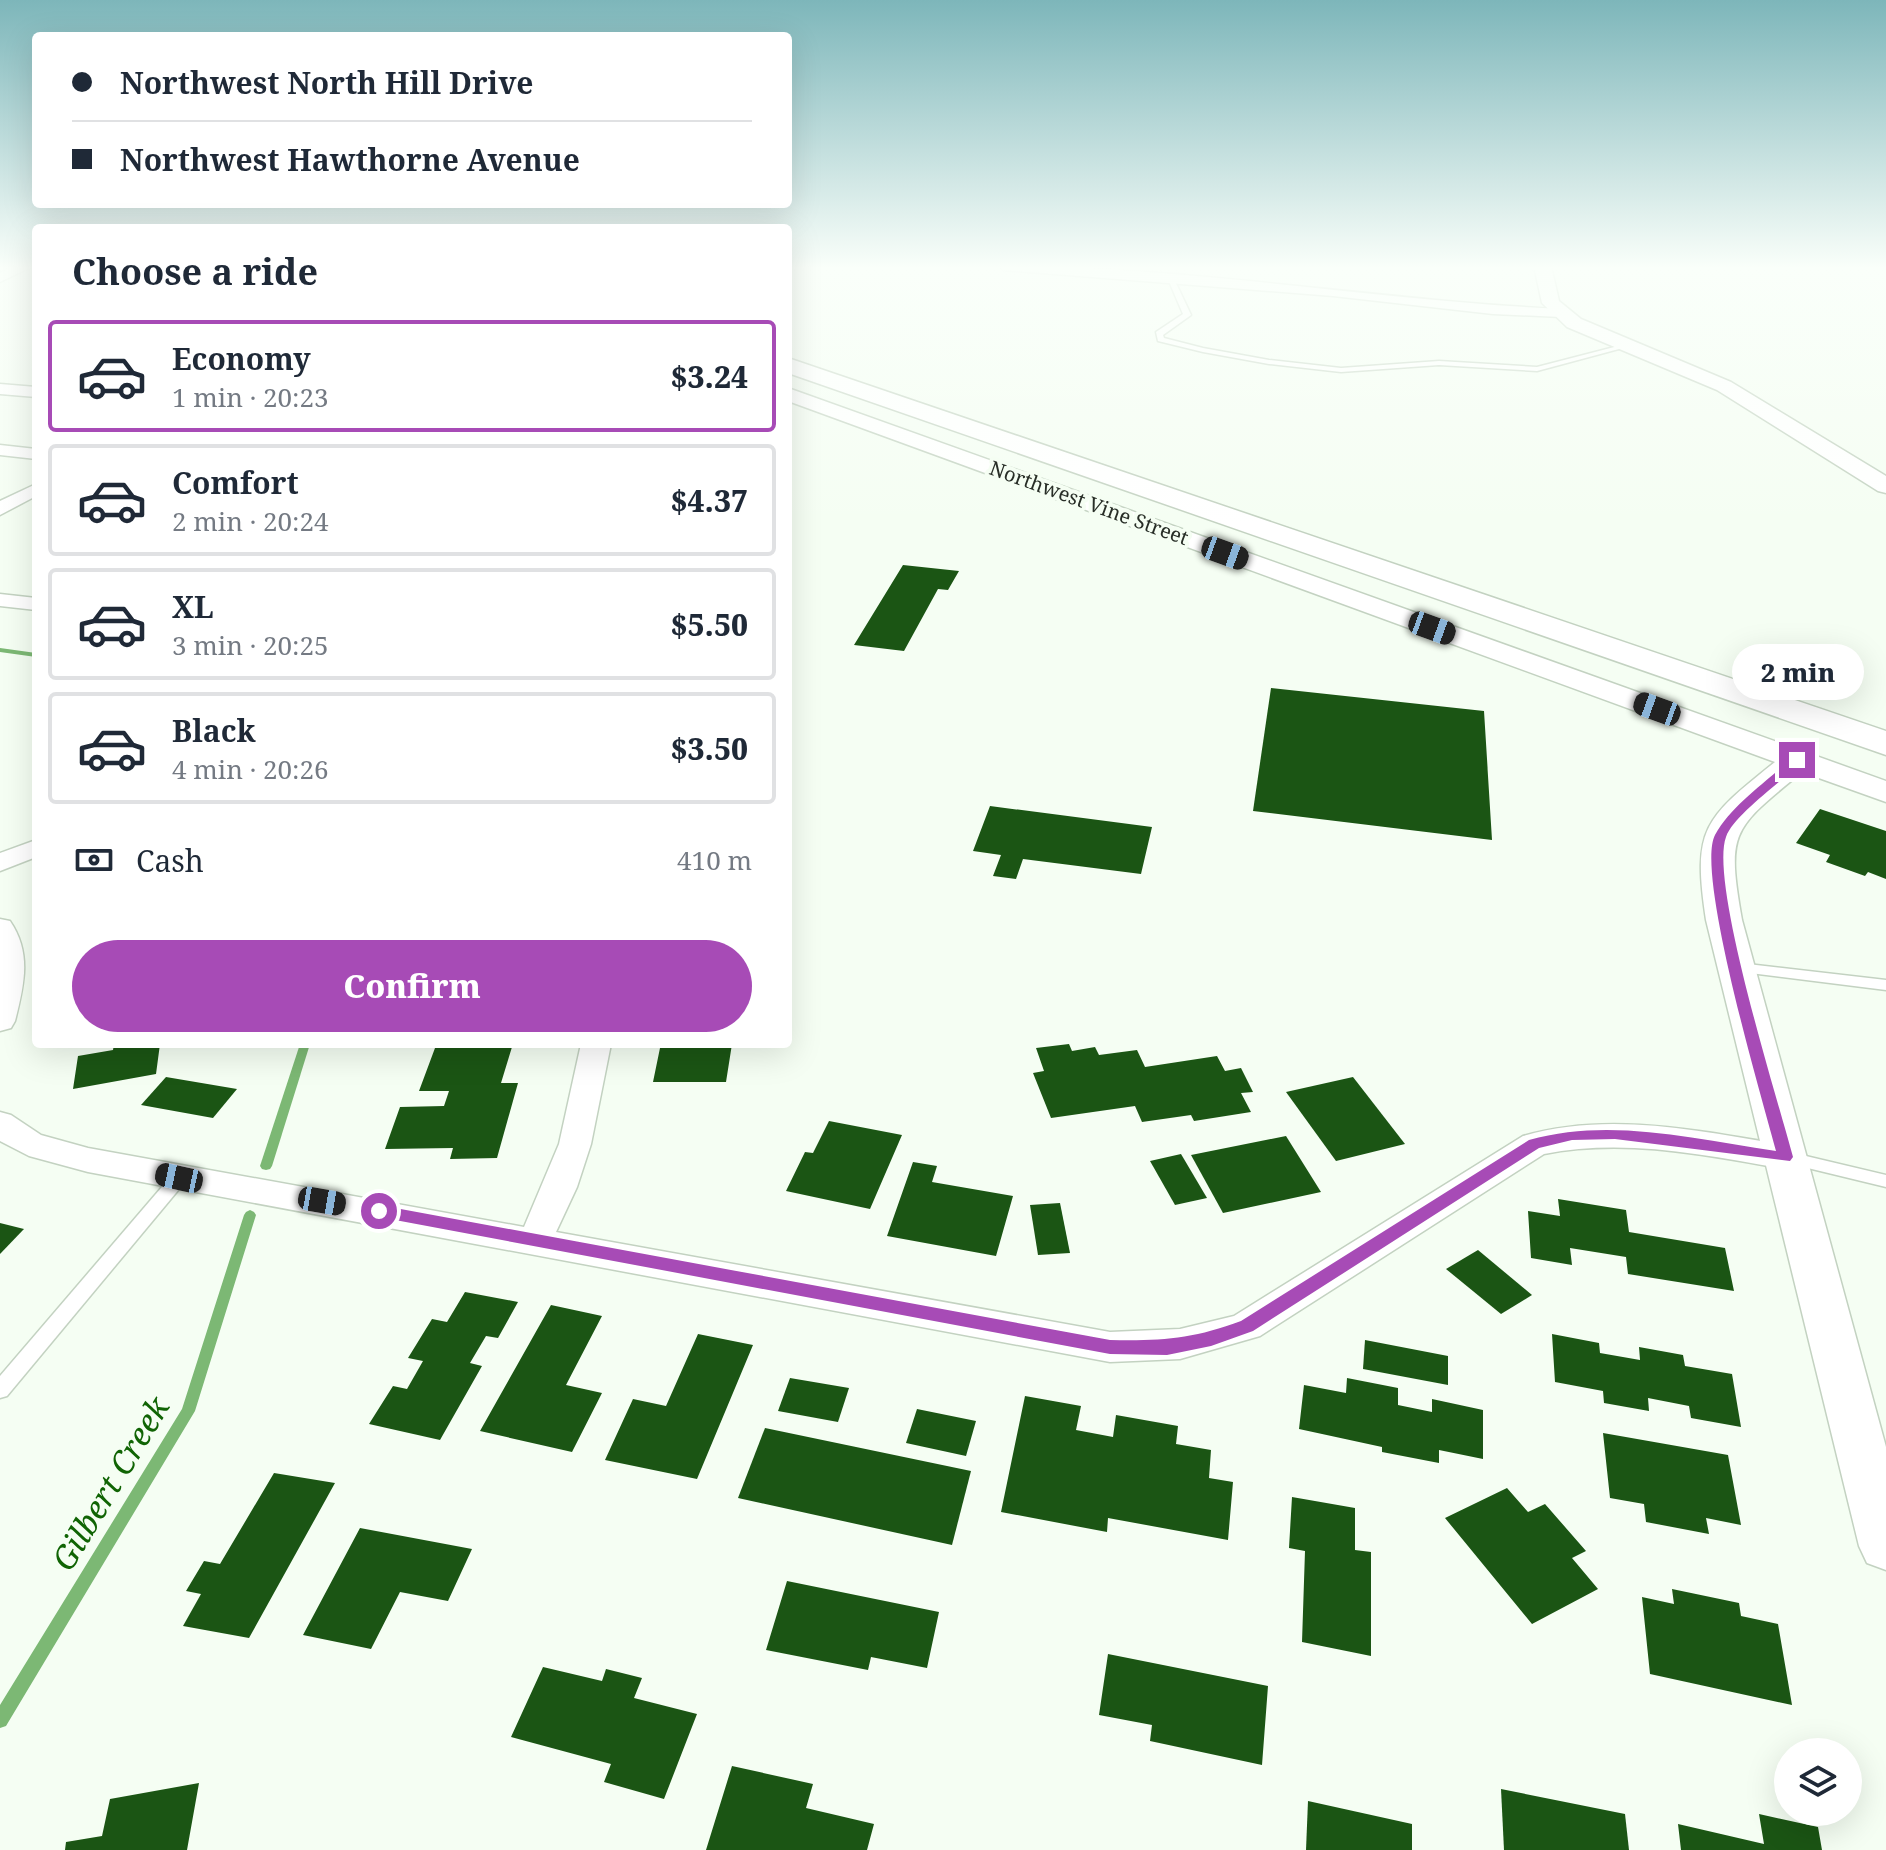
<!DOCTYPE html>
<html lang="en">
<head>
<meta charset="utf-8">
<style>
  body { margin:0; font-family:"Noto Serif",serif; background:#f6f6f7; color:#1f2937; height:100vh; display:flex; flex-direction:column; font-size:30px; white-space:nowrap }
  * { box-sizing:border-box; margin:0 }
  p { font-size:26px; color:#747a83 }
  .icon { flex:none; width:44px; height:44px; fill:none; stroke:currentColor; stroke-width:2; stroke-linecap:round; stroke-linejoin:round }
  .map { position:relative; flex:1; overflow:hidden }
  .sheet { position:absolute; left:32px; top:224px; width:760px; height:824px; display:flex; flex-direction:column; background:#fff; border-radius:8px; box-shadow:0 8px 32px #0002 }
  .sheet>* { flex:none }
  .banner { position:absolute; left:32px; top:32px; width:760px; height:176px; border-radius:8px; box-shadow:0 8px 32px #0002; display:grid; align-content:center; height:176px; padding:0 40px; background:#fff }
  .buttons { position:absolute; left:1774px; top:1738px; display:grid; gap:16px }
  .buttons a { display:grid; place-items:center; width:88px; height:88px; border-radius:50%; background:#fff; box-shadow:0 8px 32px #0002; font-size:40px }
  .end { position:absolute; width:36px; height:36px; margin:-18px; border:10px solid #a74bb6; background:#fff; box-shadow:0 0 0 4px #fff }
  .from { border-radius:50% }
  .bubble { position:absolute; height:56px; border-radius:28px; background:#fff; box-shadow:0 8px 32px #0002; font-size:26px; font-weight:800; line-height:56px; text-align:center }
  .car { position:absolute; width:24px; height:48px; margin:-24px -12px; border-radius:10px; box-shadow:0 0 6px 2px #0007; background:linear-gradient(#222 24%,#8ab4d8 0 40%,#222 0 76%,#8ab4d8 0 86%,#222 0) }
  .banner b { display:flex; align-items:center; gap:28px; height:76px; font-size:30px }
  .banner b+b { border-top:2px solid #e0e1e3 }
  .banner i { width:20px; height:20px; background:#1f2937 }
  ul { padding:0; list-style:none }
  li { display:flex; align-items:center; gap:24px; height:112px; margin:0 16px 12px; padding:0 24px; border:4px solid #e0e1e3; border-radius:8px }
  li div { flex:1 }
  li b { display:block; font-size:30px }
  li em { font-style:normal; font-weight:800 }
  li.current { border-color:#a74bb6 }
  li>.icon { width:72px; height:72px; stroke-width:1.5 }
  h2 { padding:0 40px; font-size:36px; line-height:96px }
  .pay { display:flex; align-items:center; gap:20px; height:88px; padding:0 40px; font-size:30px }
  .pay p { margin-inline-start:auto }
  .button { display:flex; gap:16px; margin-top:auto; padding:16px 40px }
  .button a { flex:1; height:92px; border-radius:48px; background:#a74bb6; color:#fff; font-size:32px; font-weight:800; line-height:92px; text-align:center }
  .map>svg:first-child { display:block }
</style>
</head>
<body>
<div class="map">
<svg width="1886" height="1850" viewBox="0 0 1886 1850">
  <rect width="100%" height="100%" fill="#f5fef3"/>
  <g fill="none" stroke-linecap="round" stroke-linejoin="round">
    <g fill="#7cb874" fill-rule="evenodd">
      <path d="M0,648L36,653V657L0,652Z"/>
      <path d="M300,1044H310L272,1166L270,1169L266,1170L262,1169L260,1166Z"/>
      <path d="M250,1210L254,1212L256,1215L195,1411L6,1726L0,1728V1705L182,1409L244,1215L246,1212Z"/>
    </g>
  </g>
  <g fill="#1b5514">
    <path d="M903,565L959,571L948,590L938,589L904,651L854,645Z"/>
    <path d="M1271,688L1484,711L1492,840L1253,811Z"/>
    <path d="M990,806L1152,827L1141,874L1023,859L1016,879L993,876L1001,855L973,851Z"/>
    <path d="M1820,809L1886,831V879L1868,872L1865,876L1826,862L1830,855L1796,843Z"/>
    <path d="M114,1044H160L156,1074L73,1089L78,1056L113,1050Z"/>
    <path d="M659,1044H732L726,1082H653L660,1048Z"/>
    <path d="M1069,1044L1072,1051L1095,1047L1099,1055L1137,1050L1145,1067L1217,1056L1225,1071L1241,1068L1253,1092L1241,1093L1251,1112L1194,1121L1191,1115L1142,1122L1135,1106L1051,1118L1033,1073L1044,1071L1036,1048Z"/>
    <path d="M512,1047L501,1083H518L497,1158L450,1159L453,1148L385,1149L400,1107L444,1106L449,1091H419L435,1048Z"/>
    <path d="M166,1077L237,1089L213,1118L141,1105Z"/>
    <path d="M1353,1077L1405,1144L1336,1161L1286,1092Z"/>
    <path d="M829,1121L902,1135L870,1209L786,1191L805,1152L813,1153Z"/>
    <path d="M1286,1136L1321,1192L1223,1213L1191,1155Z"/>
    <path d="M1181,1154L1207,1198L1175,1205L1150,1161Z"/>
    <path d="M913,1162L937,1166L932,1182L1013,1196L996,1256L887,1236Z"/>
    <path d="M1558,1199L1626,1210L1629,1232L1725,1248L1734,1291L1628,1274L1626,1257L1570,1248L1572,1265L1531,1258L1528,1211L1560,1216Z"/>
    <path d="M1060,1203L1070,1253L1038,1255L1030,1205Z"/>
    <path d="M0,1223L24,1229L0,1254Z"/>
    <path d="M1478,1250L1532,1295L1501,1314L1446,1269Z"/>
    <path d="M465,1292L518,1302L498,1338L486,1336L470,1363L482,1366L440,1440L369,1424L393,1386L407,1389L423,1361L408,1358L432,1319L447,1322Z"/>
    <path d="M551,1305L602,1316L566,1385L602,1393L572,1452L480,1431Z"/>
    <path d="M698,1334L753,1345L697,1479L605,1460L633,1399L666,1406Z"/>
    <path d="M1552,1334L1599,1343L1600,1353L1640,1360L1639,1347L1683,1355L1685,1366L1732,1374L1741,1427L1691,1418L1689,1406L1648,1398L1649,1411L1604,1403L1603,1391L1555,1382Z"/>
    <path d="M1365,1340L1448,1356V1385L1363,1369Z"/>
    <path d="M790,1378L849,1388L838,1422L778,1411Z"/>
    <path d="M1347,1378L1398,1388V1405L1432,1412V1399L1483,1410V1459L1439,1450V1463L1382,1452V1447L1299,1429L1304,1385L1346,1393Z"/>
    <path d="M1025,1396L1081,1406L1076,1430L1113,1437L1116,1415L1178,1426L1176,1444L1211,1450L1209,1478L1233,1482L1228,1540L1108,1518L1107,1532L1001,1512Z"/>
    <path d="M917,1409L976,1421L966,1456L906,1443Z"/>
    <path d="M765,1428L971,1471L952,1545L738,1498Z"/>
    <path d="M1603,1433L1728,1455L1741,1525L1706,1518L1709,1534L1646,1522L1644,1504L1610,1498Z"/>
    <path d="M274,1473L335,1483L249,1638L183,1626L201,1594L186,1591L204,1561L220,1564Z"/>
    <path d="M1507,1488L1528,1512L1545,1504L1586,1551L1572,1558L1598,1589L1532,1624L1445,1518Z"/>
    <path d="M1292,1497L1355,1508V1550L1371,1552V1656L1302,1642L1305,1551L1289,1548Z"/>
    <path d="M360,1528L472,1549L448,1601L400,1592L371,1649L303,1635Z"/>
    <path d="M787,1581L939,1612L927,1668L871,1657L868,1670L766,1650Z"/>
    <path d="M1672,1589L1739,1603L1741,1616L1778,1624L1792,1705L1650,1674L1642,1597L1674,1604Z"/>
    <path d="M1108,1654L1268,1686L1262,1765L1150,1741L1152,1725L1099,1715Z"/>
    <path d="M543,1667L602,1681L606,1669L642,1678L634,1698L697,1714L664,1799L604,1782L611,1764L511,1737Z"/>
    <path d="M732,1766L813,1784L806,1808L874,1824L867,1850H706Z"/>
    <path d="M199,1783L187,1850H65L66,1842L102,1836L110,1799Z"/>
    <path d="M1501,1789L1625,1814L1629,1850H1504Z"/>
    <path d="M1308,1801L1412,1824V1850H1306Z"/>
    <path d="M1759,1814L1818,1827L1822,1850H1681L1678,1824L1764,1844Z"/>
  </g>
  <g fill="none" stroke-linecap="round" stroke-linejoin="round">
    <defs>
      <g id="service">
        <path d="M1171,277L1174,279L1191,315L1163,335L1164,338L1203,348L1269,360L1341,368L1439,361L1537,367L1626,344L1630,346L1537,371L1439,365L1341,372L1269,364L1203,352L1158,341L1156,332L1183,314L1168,279Z"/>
        <path d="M1739,963L1886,980V990L1734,971L1732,968Z"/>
        <path d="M1789,1152L1886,1175V1187L1783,1162L1781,1158L1783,1154Z"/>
        <path d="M179,1172L185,1174L187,1178L185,1182L7,1396L0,1398V1376L173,1174Z"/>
      </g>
      <g id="minor">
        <path d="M15,266H33L0,282V273Z"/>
        <path d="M997,266C1186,266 1373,300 1561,309L1568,313L1561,317L1493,314L1333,296L1003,270Z"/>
        <path d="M0,384L36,387V397L0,394Z"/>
        <path d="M0,445L36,449V459L0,455Z"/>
        <path d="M36,484V496L0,515V501Z"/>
        <path d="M0,594L36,598V610L0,606Z"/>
        <path d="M36,840V857L0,871V853Z"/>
        <path d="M0,919L10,921C32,953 24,985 15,1021L11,1028L0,1031Z"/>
        <path d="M581,1044H611L591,1144L577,1187L556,1232L1110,1332L1180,1329L1234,1316L1523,1136C1609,1111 1699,1131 1785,1145L1797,1149L1802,1157L1797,1165L1785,1169C1705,1155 1625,1138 1544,1154L1260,1336L1180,1359L1110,1362L88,1172L29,1156L0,1141V1112L11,1115L41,1135L88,1148L524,1227L559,1144Z"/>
      </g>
      <g id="tertiary">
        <path d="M1534,266H1551L1559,301L1581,319L1731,382L1886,476V493L1878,491L1717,390L1567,327L1542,303Z"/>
        <path d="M788,388L1886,781V802L1802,772C1733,829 1726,830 1742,920L1886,1447V1570L1867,1563L1859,1546L1706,920C1692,828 1704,819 1775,762L788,401Z"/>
      </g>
      <path id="motorway" d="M788,358L1886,731V755L788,373Z"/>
    </defs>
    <use href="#service" stroke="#c3d2c1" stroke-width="3"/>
    <use href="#minor" stroke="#c3d2c1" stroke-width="3"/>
    <use href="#tertiary" stroke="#c3d2c1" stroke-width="3"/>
    <use href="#motorway" stroke="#c3d2c1" stroke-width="3"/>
    <use href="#service" fill="#fff" fill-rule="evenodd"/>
    <use href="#minor" fill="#fff" fill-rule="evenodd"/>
    <use href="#tertiary" fill="#fff" fill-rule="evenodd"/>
    <use href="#motorway" fill="#fff" fill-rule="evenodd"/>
  </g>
  <linearGradient id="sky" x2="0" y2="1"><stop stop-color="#7db6ba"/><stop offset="0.51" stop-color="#fafffa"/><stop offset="1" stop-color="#fafffa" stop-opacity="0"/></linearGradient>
  <rect width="1886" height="525" fill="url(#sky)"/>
  <path fill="#a74bb6" d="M1793,757L1803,760C1785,780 1734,814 1726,837C1709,883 1778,1100 1793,1157L1790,1161L1615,1139L1572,1140L1539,1148L1253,1331L1211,1346L1167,1355L1110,1354L379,1217L371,1211L379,1205L1110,1340C1161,1341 1193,1339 1241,1321L1529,1140C1610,1117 1694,1139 1776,1151C1762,1098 1695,873 1715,835C1732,804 1768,781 1793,757Z"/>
  <g text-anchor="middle" stroke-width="8" stroke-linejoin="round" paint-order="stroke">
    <g font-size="20" fill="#282e27" stroke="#f5fef3">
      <text transform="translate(1089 503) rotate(20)" y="7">Northwest Vine Street</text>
    </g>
    <g font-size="32" font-style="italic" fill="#106404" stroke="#f5fef3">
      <text transform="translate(111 1484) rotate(-59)" y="11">Gilbert Creek</text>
    </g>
  </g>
</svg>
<div class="buttons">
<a><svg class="icon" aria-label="layers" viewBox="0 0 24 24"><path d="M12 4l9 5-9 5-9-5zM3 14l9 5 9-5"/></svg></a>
</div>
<i class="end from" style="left:379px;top:1211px"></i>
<i class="end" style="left:1797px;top:760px"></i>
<div class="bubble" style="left:1732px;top:644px;width:132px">2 min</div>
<i class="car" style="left:1225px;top:553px;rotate:110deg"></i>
<i class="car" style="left:1432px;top:628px;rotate:110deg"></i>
<i class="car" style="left:1657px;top:709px;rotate:290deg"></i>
<i class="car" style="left:179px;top:1178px;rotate:282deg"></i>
<i class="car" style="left:322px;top:1201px;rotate:100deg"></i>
<div class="banner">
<b><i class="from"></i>Northwest North Hill Drive</b>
<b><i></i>Northwest Hawthorne Avenue</b>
</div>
<section class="sheet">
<h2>Choose a ride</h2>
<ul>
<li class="current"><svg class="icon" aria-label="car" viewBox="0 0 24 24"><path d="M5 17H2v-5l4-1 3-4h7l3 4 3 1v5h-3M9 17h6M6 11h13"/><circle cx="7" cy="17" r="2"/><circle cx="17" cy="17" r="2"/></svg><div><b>Economy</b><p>1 min · 20:23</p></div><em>$3.24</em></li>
<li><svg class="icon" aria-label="car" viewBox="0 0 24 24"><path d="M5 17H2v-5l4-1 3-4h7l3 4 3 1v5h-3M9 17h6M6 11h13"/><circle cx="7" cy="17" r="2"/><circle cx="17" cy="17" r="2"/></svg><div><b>Comfort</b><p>2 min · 20:24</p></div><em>$4.37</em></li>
<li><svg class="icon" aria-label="car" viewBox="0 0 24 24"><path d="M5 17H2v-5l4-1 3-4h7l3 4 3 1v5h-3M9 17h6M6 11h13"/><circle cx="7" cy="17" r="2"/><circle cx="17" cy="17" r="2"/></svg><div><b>XL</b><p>3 min · 20:25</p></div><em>$5.50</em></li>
<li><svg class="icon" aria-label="car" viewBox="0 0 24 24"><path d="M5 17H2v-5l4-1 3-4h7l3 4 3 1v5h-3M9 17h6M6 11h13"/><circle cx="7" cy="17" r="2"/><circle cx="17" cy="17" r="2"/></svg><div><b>Black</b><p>4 min · 20:26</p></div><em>$3.50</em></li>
</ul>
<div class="pay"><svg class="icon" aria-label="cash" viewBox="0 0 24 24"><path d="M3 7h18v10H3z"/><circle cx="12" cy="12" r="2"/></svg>Cash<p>410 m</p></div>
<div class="button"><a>Confirm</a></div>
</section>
</div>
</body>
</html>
